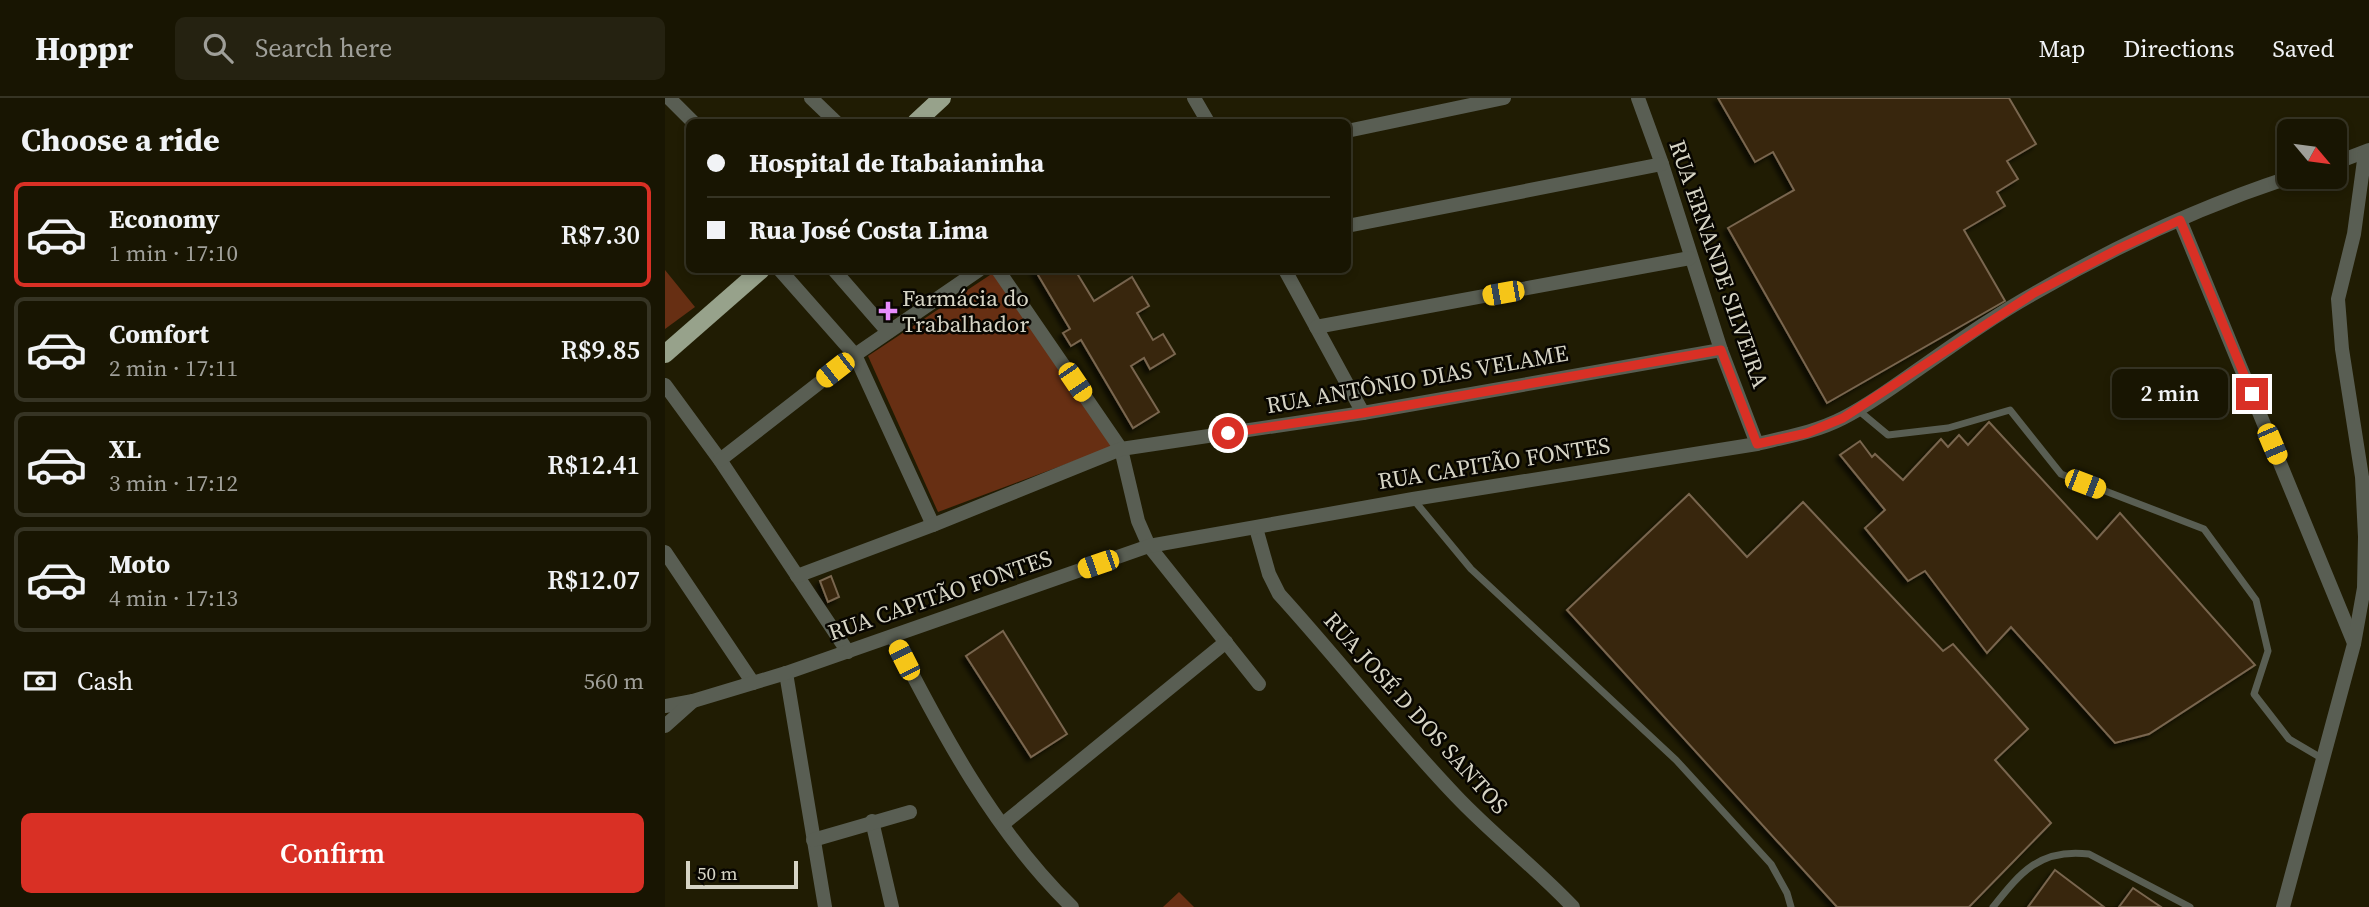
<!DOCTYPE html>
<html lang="en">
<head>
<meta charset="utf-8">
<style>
  body { margin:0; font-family:"Source Serif 4",serif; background:#252211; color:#f1f3f6; height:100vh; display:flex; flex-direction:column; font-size:26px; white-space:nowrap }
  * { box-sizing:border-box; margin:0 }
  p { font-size:23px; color:#9f9f99 }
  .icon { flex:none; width:38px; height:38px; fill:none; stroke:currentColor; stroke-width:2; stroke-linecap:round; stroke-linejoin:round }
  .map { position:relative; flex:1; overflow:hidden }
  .sheet { display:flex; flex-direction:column; background:#181502; width:665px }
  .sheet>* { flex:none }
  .top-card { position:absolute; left:21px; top:21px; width:665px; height:154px; border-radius:10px; box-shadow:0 4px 10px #0003,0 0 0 2px #363424; display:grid; align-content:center; height:154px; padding:0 21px; background:#181502 }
  .needle { width:46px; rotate:119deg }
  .controls { position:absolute; left:1612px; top:21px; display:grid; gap:14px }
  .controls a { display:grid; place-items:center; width:70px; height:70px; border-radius:10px; background:#181502; box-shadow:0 4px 10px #0003,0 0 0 2px #363424; font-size:35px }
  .scale { position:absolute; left:21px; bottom:18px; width:112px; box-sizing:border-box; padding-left:7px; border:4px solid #d6d4c5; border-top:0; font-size:19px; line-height:24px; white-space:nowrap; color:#d6d4c5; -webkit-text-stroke:5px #080601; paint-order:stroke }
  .end { position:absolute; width:32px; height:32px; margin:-16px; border:9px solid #d93025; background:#fff; box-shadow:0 0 0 4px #fff }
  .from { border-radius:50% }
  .bubble { position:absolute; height:49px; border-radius:10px; background:#181502; box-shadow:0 4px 10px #0003,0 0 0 2px #363424; font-size:23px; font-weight:600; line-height:49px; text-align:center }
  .car { position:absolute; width:21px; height:42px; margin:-21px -10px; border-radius:9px; box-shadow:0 0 5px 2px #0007; background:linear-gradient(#f5c518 24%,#345 0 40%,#f5c518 0 76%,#345 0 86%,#f5c518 0) }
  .top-card b { display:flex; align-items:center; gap:24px; height:66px; font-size:26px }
  .top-card b+b { border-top:2px solid #363424 }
  .top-card i { width:18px; height:18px; background:#f1f3f6 }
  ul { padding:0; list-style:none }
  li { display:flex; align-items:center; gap:21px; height:105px; margin:0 14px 10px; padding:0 7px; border:4px solid #363424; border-radius:10px }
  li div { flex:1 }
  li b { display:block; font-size:26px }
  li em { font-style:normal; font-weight:600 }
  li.current { border-color:#d93025 }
  li>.icon { width:63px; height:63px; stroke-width:1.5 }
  h2 { padding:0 21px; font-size:32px; line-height:84px }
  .pay { display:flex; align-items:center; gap:18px; height:77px; padding:0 21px; font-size:26px }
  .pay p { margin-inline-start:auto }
  .action { display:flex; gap:14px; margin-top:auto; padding:14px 21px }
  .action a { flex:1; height:80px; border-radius:10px; background:#d93025; color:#fff; font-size:28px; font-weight:600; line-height:80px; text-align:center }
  header { display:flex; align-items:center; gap:42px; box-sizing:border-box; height:98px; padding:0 35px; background:#181502; border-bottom:2px solid #363424 }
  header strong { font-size:33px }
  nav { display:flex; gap:38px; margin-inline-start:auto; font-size:24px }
  .search { width:490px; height:63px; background:#252211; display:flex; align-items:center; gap:18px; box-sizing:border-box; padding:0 24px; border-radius:10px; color:#9f9f99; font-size:26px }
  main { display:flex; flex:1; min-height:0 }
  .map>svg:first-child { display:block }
</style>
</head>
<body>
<header>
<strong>Hoppr</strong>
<div class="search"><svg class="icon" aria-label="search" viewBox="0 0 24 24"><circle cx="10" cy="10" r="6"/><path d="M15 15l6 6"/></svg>Search here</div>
<nav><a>Map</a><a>Directions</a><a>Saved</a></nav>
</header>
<main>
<section class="sheet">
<h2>Choose a ride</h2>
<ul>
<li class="current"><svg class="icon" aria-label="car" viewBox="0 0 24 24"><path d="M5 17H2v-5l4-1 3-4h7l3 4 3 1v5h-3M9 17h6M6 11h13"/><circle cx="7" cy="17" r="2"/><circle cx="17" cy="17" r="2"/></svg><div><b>Economy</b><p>1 min · 17:10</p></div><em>R$7.30</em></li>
<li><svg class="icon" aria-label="car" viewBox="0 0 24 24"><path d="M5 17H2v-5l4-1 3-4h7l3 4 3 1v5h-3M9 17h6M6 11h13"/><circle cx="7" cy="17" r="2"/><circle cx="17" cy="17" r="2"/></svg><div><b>Comfort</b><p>2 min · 17:11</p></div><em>R$9.85</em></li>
<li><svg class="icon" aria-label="car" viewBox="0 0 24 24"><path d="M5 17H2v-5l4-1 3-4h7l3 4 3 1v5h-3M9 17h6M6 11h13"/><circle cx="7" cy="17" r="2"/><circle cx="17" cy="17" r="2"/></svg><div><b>XL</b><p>3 min · 17:12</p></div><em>R$12.41</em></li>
<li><svg class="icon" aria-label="car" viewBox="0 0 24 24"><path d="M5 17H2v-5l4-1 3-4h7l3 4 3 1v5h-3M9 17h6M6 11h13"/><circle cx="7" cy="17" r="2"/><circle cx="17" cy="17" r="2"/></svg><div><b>Moto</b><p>4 min · 17:13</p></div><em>R$12.07</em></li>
</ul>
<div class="pay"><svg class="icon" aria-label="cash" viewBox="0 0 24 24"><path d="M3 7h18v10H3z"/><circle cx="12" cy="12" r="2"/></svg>Cash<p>560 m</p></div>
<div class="action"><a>Confirm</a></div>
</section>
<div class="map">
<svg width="1704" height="809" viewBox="0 0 1704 809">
  <defs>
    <filter id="shadow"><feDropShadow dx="-4" dy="4" stdDeviation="2" flood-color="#0009"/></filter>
  </defs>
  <rect width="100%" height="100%" fill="#201c03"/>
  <g fill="#672f13">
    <path d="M0,172L30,209L0,231Z"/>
    <path d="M328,175L447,349L273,414L203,258Z"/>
    <path d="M514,794L529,809H498Z"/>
  </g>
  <g fill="#39260d" stroke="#79664f" stroke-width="2" filter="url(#shadow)">
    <path d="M1053,0H1344L1371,46L1342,63L1353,81L1332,94L1340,108L1299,132L1340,203L1162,305L1063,130L1129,92L1108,54L1090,64Z"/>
    <path d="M370,172H410L429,203L467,179L484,208L472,215L488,242L498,236L510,256L485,271L479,260L466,268L494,314L468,330L416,242L406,248L398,235L405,231Z"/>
    <path d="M1324,324L1432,441L1455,415L1590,567L1484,636L1450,645L1346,529L1322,555L1260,473L1243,483L1200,430L1220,412L1175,357L1195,343L1207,359L1210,356L1238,382L1276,341L1283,349L1294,337L1303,347Z"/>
    <path d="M1024,396L1082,459L1138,404L1278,553L1288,546L1363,631L1330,662L1386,725L1304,809H1172L902,512Z"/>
    <path d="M166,478L174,499L163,504L155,483Z"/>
    <path d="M338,533L402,636L366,659L301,558Z"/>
    <path d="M1390,772L1439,809H1363Z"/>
    <path d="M1468,790L1496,809H1454Z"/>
  </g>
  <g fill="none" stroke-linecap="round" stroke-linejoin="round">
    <g stroke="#595e53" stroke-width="7">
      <path d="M1193,312L1223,337L1283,330L1345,312L1396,376L1539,431L1591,502L1603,553L1589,596L1624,641L1658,661"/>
      <path d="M748,401L806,471L1011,662L1106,766L1122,795L1126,809"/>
      <path d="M1328,809C1356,774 1375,750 1424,756L1525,809"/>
    </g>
    <g stroke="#595e53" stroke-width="14">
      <path d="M4,0L28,24"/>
      <path d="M146,0L171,24"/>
      <path d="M529,0L543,24"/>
      <path d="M973,0L997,66L1056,252L1092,346"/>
      <path d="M682,33L839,0"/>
      <path d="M1670,65L1704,52"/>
      <path d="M1515,122L1689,545"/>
      <path d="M682,128L997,66"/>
      <path d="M115,172L190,257L268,427"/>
      <path d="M169,172L223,234"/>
      <path d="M333,172L456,351L473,423L484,448L594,586"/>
      <path d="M620,172L698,315"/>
      <path d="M651,229L1025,160"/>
      <path d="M0,287L55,362L183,554"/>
      <path d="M55,362L190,257L314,172"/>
      <path d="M591,430L604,476L614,496C674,562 729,633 791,698C828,737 871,770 908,809"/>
      <path d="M0,454L88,585"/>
      <path d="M132,478L268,427L456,351L698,315L1056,252"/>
      <path d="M228,539C277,635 329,733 407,809"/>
      <path d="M121,575L160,809"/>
      <path d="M0,608L28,603L121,575L484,448L748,401L1092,346C1121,339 1151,334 1178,320C1200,309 1221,294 1241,280C1283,251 1325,220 1370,195C1451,148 1537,108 1626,79"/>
      <path d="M0,628L28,603"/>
      <path d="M207,723L227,809"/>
      <path d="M338,726L561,544"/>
      <path d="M148,742L245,714"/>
      <path d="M1618,809L1689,546L1699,490L1700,439L1697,379L1677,251L1673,201L1689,136L1700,55"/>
    </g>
    <g stroke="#97a28b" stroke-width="18">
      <path d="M251,24L277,0"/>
      <path d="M0,256L96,172"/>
    </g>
  </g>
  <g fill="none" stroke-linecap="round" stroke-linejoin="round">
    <path stroke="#d93025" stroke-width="9" d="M563,335L698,315L1056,252L1092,346L1142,335L1178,320L1369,195L1455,150L1515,122L1587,296"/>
  </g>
  <path fill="#e98dfe" stroke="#080601" stroke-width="2.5" d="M219.5 202.5h7v7h7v7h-7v7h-7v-7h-7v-7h7z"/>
  <g text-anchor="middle" stroke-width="5" stroke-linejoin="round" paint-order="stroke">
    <g font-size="23" fill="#d6d4c5" stroke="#080601">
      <text transform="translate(1054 166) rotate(71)" y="8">RUA ERNANDE SILVEIRA</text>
      <text transform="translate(752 281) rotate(-10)" y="8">RUA ANTÔNIO DIAS VELAME</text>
      <text transform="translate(829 365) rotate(-9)" y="8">RUA CAPITÃO FONTES</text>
      <text transform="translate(275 497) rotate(-19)" y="8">RUA CAPITÃO FONTES</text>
      <text transform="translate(751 615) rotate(48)" y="8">RUA JOSÉ D DOS SANTOS</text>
    </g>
    <g font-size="23" fill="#d6d4c5" stroke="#080601" text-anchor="start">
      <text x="237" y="208">Farmácia do<tspan x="237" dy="26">Trabalhador</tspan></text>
    </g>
  </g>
</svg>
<div class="controls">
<a><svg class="needle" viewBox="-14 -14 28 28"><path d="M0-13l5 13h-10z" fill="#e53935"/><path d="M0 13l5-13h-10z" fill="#9f9f99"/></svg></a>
</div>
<div class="scale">50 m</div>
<i class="end from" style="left:563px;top:335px"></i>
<i class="end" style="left:1587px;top:296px"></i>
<div class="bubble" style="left:1447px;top:271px;width:116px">2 min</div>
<i class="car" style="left:838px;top:195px;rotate:260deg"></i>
<i class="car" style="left:170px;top:272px;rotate:232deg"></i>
<i class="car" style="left:410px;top:284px;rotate:146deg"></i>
<i class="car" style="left:1607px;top:346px;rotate:157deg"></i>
<i class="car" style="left:1420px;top:386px;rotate:111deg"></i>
<i class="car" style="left:433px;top:466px;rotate:251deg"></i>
<i class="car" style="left:239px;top:562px;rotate:333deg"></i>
<div class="top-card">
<b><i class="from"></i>Hospital de Itabaianinha</b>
<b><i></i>Rua José Costa Lima</b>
</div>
</div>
</main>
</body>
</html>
